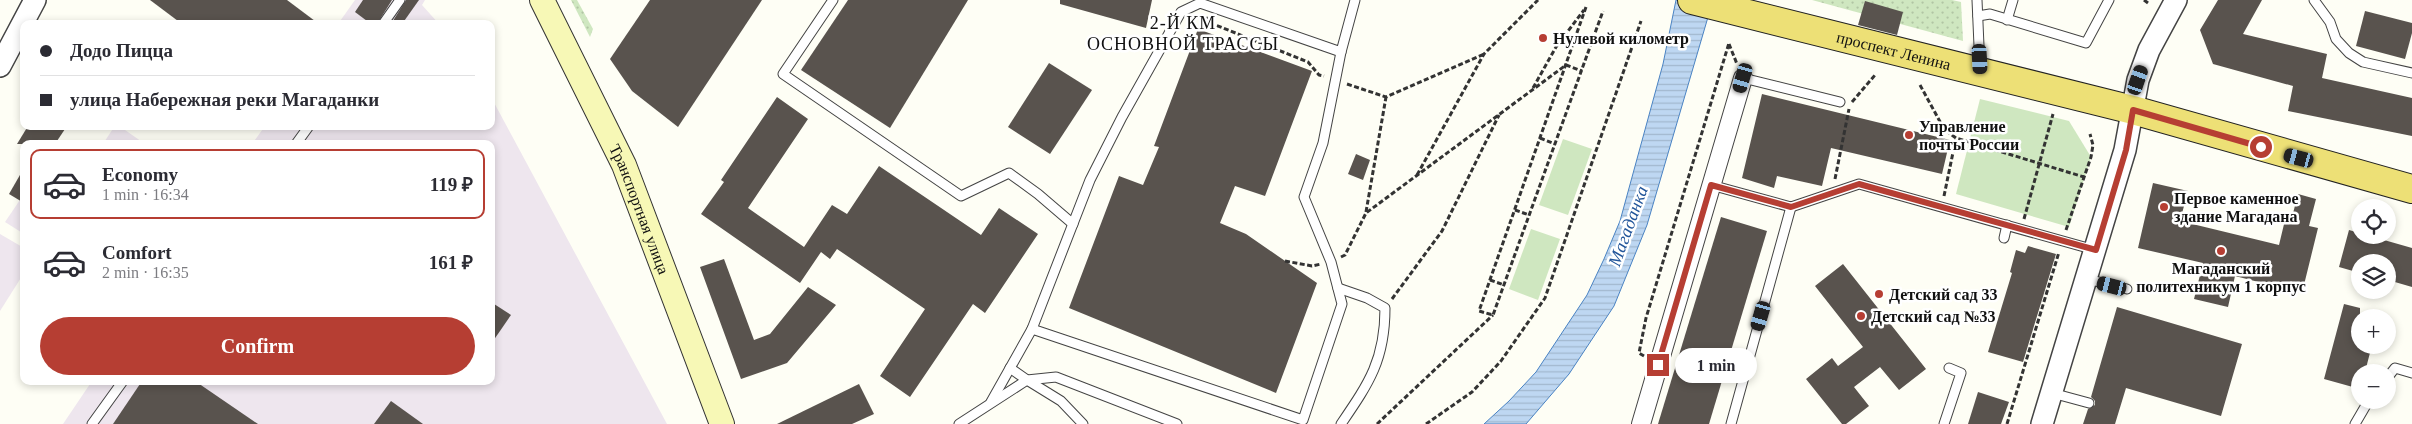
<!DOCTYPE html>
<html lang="en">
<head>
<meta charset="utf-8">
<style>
  body { margin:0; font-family:"Times New Roman",serif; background:#f2f2f3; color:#2b2b33; height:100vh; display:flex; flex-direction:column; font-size:19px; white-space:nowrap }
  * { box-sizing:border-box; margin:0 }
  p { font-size:16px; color:#7c7c81 }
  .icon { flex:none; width:28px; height:28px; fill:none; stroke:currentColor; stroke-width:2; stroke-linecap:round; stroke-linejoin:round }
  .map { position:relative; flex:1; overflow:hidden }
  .details { position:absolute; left:20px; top:140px; width:475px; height:245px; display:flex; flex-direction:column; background:#fff; border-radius:10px; box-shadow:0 2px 8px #0003 }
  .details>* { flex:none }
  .banner { position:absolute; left:20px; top:20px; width:475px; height:110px; border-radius:10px; box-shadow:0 2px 8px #0003; display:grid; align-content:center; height:110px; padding:0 20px; background:#fff }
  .controls { position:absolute; left:2351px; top:199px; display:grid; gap:10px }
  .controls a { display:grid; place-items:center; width:45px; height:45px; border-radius:50%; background:#fff; box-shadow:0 2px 8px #0003; font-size:25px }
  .end { position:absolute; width:22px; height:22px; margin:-11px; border:6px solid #b63e33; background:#fff; box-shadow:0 0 0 2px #fff }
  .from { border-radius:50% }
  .bubble { position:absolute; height:35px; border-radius:18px; background:#fff; box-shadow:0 2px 8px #0003; font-size:16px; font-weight:600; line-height:35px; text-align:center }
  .car { position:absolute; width:15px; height:30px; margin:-15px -8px; border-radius:6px; box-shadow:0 0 4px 1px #0007; background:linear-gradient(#222 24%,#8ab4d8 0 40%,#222 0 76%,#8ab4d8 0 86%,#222 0) }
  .banner b { display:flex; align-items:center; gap:18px; height:48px; font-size:19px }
  .banner b+b { border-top:1px solid #e1e1e2 }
  .banner i { width:12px; height:12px; background:#2b2b33 }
  ul { padding:9px 0 0; list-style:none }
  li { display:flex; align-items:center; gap:15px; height:70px; margin:0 10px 8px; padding:0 10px; border:2px solid transparent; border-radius:10px }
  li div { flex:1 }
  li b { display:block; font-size:19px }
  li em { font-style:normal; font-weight:600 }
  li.on { border-color:#b63e33 }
  li>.icon { width:45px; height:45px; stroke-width:1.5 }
  .button { display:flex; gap:10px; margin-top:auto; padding:10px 20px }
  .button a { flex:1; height:58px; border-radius:30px; background:#b63e33; color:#fff; font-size:20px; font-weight:600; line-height:58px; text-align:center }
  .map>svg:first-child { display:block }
</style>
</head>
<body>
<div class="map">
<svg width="2412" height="424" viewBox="0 0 2412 424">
  <defs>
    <pattern id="grass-dots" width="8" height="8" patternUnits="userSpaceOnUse" patternTransform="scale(1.25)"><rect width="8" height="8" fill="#cfe7c0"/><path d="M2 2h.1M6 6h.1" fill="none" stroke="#b1c5a4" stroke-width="1.8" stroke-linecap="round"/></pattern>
    <pattern id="water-rules" width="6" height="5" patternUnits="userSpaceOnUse" patternTransform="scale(1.25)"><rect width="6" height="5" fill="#bed7f2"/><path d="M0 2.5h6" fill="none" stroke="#a2b8ce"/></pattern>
  </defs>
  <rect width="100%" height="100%" fill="#fefef5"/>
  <g fill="#eee6ee">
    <path d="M355,0H425L422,5L439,24H338Z"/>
    <path d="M491,97L667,424H63L92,381H491V144H252L265,126H491Z"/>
    <path d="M114,127L125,130L145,144H103Z"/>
    <path d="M24,194V234L5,222Z"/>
    <path d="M0,234L24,248V273L0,311Z"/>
  </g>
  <g fill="url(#grass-dots)">
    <path d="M571,0H577L593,29L590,37Z"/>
    <path d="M1812,0H1952L1961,2L1963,41Z"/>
  </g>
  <g fill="#cfe7c0">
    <path d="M1980,99L2069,121L2091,157L2069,227L1956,194Z"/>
    <path d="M1563,139L1592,149L1568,215L1539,205Z"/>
    <path d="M1531,229L1560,239L1538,300L1509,289Z"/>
  </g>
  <path fill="url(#water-rules)" stroke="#4a83c3" d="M1676,0H1713L1647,225L1614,306L1569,374L1526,424H1484L1509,401L1536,372L1587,295L1604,259L1620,221L1663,64Z"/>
  <g fill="#59534e">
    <path d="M150,0H287L319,24H182Z"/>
    <path d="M363,0H392L377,24H371L355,12Z"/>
    <path d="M406,0H419L402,24H391Z"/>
    <path d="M650,0H762L678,127L632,91L610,59Z"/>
    <path d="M848,0H968L890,128L801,70Z"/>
    <path d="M1060,0H1152L1146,28L1060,4Z"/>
    <path d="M2218,0H2262L2243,34L2327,54L2322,78L2412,98V136L2288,111L2293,86L2213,64L2200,30Z"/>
    <path d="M1865,1L1903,12L1897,35L1858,25Z"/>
    <path d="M2365,11L2412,23V33L2405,59L2356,46Z"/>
    <path d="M1198,29L1312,71L1265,196L1235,186L1220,223L1246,234L1317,283L1276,393L1069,308L1119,176L1143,185L1159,147L1154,146Z"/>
    <path d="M1049,63L1092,90L1050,154L1008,127Z"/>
    <path d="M1762,94L1950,140L1942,174L1831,148L1822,186L1777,176L1774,188L1742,178Z"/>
    <path d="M777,97L808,119L748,208L804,247L832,205L847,214L879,166L981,235L999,208L1038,234L985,313L973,304L910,397L880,376L925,309L837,249L830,259L821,252L800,283L701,214L724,182L721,180Z"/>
    <path d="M28,126H67L55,144H17Z"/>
    <path d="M1356,154L1370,160L1363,180L1348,174Z"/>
    <path d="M24,168V203L9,194Z"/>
    <path d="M2153,183L2188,191L2180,221L2279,245L2285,220L2291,221L2298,194L2316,199L2309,226L2318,228L2302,293L2235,276L2228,307L2194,299L2203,263L2138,248Z"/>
    <path d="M1721,217L1767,231L1709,424H1658Z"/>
    <path d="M2349,230L2412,248V287L2388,280V262H2360V273L2339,267Z"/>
    <path d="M2028,246L2056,254L2023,362L1988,352L2012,273L2010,272L2016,250L2025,253Z"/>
    <path d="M724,259L754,340L770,334L808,287L836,305L787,363L741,379L700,267Z"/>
    <path d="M1843,264L1926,369L1899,390L1880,367L1854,387L1869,406L1846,424H1842L1806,379L1832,358L1838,366L1863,347L1815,286Z"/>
    <path d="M491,302L511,315L491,344Z"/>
    <path d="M2344,304L2360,308V345H2372L2365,372H2360V389L2324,379Z"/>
    <path d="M2117,307L2242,344L2221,416L2126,388L2115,424H2083L2088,409L2095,405V401L2091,397Z"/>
    <path d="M142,381H195L258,424H113Z"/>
    <path d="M859,384L874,414L852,424H777Z"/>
    <path d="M1978,392L2009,402L2001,424H1968Z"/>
    <path d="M391,401L423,424H374Z"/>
  </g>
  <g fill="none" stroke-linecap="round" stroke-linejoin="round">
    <defs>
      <g id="service">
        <path d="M833,0L783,74L961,196L1009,173L1038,194L1073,224"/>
        <path d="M1977,0L1980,69"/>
        <path d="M2314,0L2330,22L2336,39L2349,53L2363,62L2412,73"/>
        <path d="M1978,16L1990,14L2086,43L2109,0"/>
        <path d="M2007,20L2013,0"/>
        <path d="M383,24L400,0"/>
        <path d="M1743,78L1840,102"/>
        <path d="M296,144L309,126"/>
        <path d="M1711,185L1791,207L1859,184L2095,250"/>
        <path d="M2004,238L2007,225"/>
        <path d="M2087,279L2127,289"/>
        <path d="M1338,288L1367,298L1385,308C1385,360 1369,383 1341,424"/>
        <path d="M1032,329L1303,420L1342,304L1331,262L1304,197L1323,143L1341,52"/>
        <path d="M1010,368L1027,380L1056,377L1177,424"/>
        <path d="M2388,377L2395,368L2412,373"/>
        <path d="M2052,393L2089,403"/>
        <path d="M991,402L1032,329L1090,180L1122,117L1181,12L1200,3L1341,52L1355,0"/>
        <path d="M92,424L123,381"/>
        <path d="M959,424L1027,380L1061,401L1083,424"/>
        <path d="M1731,424L1791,207"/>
        <path d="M1944,424L1961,373L1949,368"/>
        <path d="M2355,424L2369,400"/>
      </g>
      <path id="minor" d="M1641,424L1743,78"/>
      <g id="tertiary">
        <path d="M0,66L35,0"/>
        <path d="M2042,424L2125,150L2138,80L2149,50L2176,0"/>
      </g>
      <g id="secondary">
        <path id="s1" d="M542,0L624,165L722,424"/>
      </g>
      <g id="primary">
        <path id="s2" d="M1692,0L2133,110L2412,189"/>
      </g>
    </defs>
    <use href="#service" stroke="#444" stroke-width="11"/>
    <use href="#minor" stroke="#444" stroke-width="20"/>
    <use href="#tertiary" stroke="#444" stroke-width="24"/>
    <use href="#secondary" stroke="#333" stroke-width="26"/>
    <use href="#primary" stroke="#222" stroke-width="30"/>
    <g stroke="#333" stroke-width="3" stroke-dasharray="5 2.5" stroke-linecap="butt">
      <path d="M2144,0L2148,3"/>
      <path d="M1586,7L1479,311L1493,315L1603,11"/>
      <path d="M1206,17L1208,22L1308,62L1319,75L1324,76"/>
      <path d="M1729,44L1737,64"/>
      <path d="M1347,84L1386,97L1484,54"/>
      <path d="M1920,85L1944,129L1956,138L2084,177"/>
      <path d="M1533,88L1556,47L1584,10"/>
      <path d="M1852,102L1875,75"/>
      <path d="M1540,138L1555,144"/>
      <path d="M1417,175L1484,54L1538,0"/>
      <path d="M1835,179L1849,109"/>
      <path d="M1944,196L1956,138"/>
      <path d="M1515,210L1529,215"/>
      <path d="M1366,212L1386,97"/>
      <path d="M2024,219L2053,114"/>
      <path d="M2066,230L2091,157L2093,145L2090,134"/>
      <path d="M1341,257L1345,255L1366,213L1566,65L1582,71"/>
      <path d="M1285,261L1312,266L1321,264"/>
      <path d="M1490,280L1504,285"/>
      <path d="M1392,299L1442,231L1499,115"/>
      <path d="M1644,356L1639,353L1646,318L1729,43"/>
      <path d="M1377,424L1493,315"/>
      <path d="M1426,424L1472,392L1501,361L1545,298L1641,21"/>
      <path d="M2007,424L2059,252"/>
    </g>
    <use href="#service" stroke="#fff" stroke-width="9"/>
    <use href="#minor" stroke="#fff" stroke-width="18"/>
    <use href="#tertiary" stroke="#fff" stroke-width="21"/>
    <use href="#secondary" stroke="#f7f8b6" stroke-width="24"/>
    <use href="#primary" stroke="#ede076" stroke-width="28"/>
  </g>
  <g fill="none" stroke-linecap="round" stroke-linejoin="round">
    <path stroke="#b63e33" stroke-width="6" d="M1658,365L1711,185L1791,207L1859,184L2096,250L2126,150L2133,110L2261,147"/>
  </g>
  <g fill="#b63e33" stroke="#fff" stroke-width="2">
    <circle cx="1543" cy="38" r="5"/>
    <circle cx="1909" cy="135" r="5"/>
    <circle cx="2164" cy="207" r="5"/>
    <circle cx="2221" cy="251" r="5"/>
    <circle cx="1879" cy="294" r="5"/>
    <circle cx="1861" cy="316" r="5"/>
  </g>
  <g text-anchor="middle" stroke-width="5" stroke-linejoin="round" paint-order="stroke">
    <g font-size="16" font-weight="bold" fill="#111" stroke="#fff" text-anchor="start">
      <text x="1553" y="44">Нулевой километр</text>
      <text x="1919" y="132">Управление<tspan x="1919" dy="18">почты России</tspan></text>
      <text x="2174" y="204">Первое каменное<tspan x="2174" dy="18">здание Магадана</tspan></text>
      <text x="2221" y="274" text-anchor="middle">Магаданский<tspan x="2221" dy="18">политехникум 1 корпус</tspan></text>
      <text x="1889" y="300">Детский сад 33</text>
      <text x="1871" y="322">Детский сад №33</text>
    </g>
    <g font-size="16" fill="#111" stroke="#fff">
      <text dy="6" stroke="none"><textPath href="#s2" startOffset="208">проспект Ленина</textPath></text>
      <text dy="6" stroke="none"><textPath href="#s1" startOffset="231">Транспортная улица</textPath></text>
    </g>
    <g font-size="18" letter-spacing="1" fill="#111" stroke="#fff">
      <text x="1183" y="29">2-Й КМ<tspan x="1183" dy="21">ОСНОВНОЙ ТРАССЫ</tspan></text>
    </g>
    <g font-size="18" font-style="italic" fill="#23569a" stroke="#fff">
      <text transform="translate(1628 226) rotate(-70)" y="6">Магаданка</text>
    </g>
  </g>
</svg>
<div class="controls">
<a><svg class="icon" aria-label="locate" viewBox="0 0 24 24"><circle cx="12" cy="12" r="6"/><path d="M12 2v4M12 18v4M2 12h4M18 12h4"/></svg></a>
<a><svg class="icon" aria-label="layers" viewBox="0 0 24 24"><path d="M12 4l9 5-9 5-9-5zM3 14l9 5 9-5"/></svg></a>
<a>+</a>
<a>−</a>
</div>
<i class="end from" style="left:2261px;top:147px"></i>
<i class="end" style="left:1658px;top:365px"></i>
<div class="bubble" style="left:1675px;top:348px;width:82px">1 min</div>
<i class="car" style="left:1980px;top:59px;rotate:177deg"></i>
<i class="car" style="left:1743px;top:78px;rotate:196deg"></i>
<i class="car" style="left:2138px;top:80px;rotate:19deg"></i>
<i class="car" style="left:2299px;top:158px;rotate:285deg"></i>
<i class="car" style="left:2112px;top:286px;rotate:284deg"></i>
<i class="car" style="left:1761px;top:316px;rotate:196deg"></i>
<div class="banner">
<b><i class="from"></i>Додо Пицца</b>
<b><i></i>улица Набережная реки Магаданки</b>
</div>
<section class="details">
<ul>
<li class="on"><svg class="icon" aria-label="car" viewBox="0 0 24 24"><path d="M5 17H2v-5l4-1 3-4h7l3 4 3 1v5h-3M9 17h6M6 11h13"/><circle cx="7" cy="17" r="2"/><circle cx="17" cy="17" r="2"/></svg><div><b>Economy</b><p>1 min · 16:34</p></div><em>119 ₽</em></li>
<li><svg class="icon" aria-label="car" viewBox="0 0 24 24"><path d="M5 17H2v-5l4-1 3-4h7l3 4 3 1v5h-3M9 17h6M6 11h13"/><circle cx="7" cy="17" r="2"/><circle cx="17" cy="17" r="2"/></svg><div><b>Comfort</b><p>2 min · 16:35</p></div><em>161 ₽</em></li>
</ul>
<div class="button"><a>Confirm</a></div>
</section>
</div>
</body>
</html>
